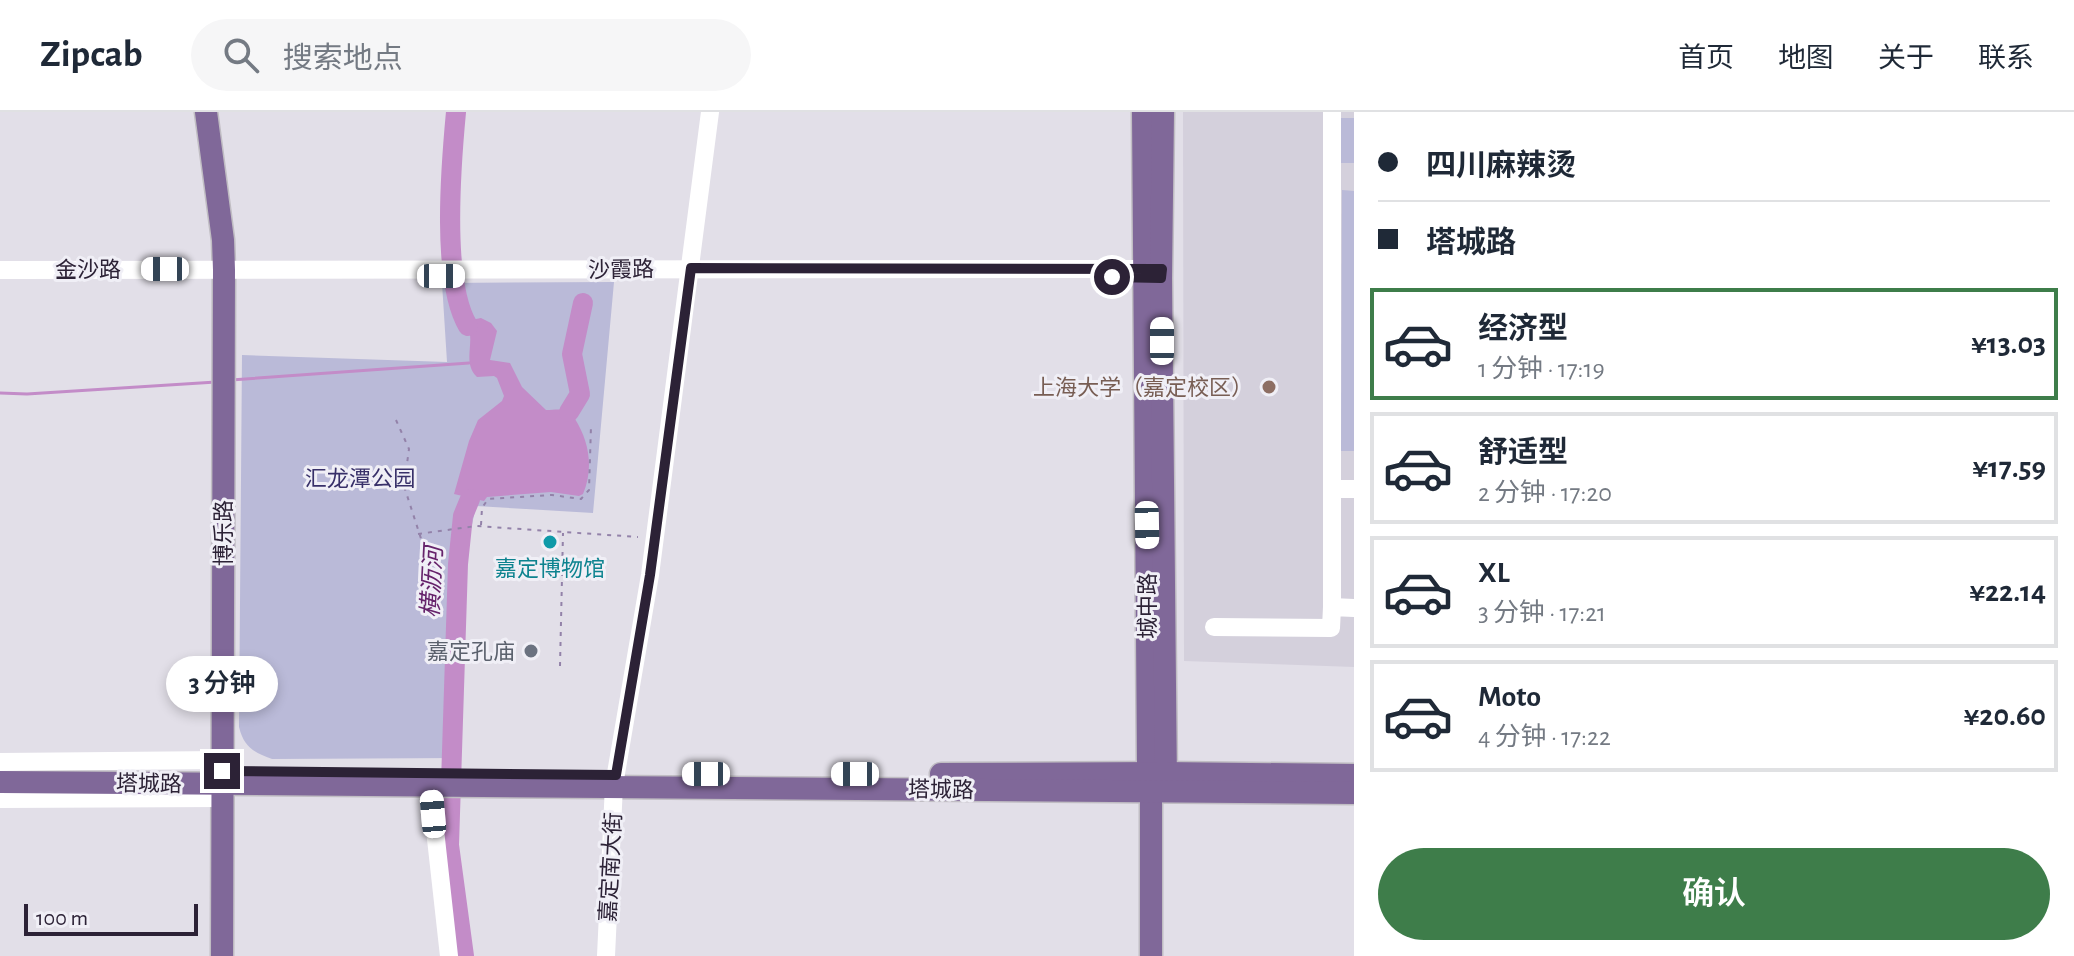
<!DOCTYPE html>
<html lang="zh">
<head>
<meta charset="utf-8">
<style>
  body { margin:0; font-family:"Alegreya Sans","Noto Sans SC",sans-serif; background:#f6f6f7; color:#1f2937; height:100vh; display:flex; flex-direction:column; font-size:30px; white-space:nowrap }
  * { box-sizing:border-box; margin:0 }
  p { font-size:26px; color:#747a83 }
  .icon { flex:none; width:44px; height:44px; fill:none; stroke:currentColor; stroke-width:2; stroke-linecap:round; stroke-linejoin:round }
  .map { position:relative; flex:1; overflow:hidden }
  .sheet { display:flex; flex-direction:column; background:#fff; width:720px }
  .sheet>* { flex:none }
  .hud { display:grid; align-content:center; height:176px; padding:0 24px; background:#fff }
  .scale { position:absolute; left:24px; bottom:20px; width:174px; box-sizing:border-box; padding-left:8px; border:4px solid #2c2236; border-top:0; font-size:22px; line-height:28px; white-space:nowrap; color:#2c2236; -webkit-text-stroke:6px #f0eff6; paint-order:stroke }
  .end { position:absolute; width:36px; height:36px; margin:-18px; border:10px solid #2c2236; background:#fff; box-shadow:0 0 0 4px #fff }
  .from { border-radius:50% }
  .bubble { position:absolute; height:56px; border-radius:28px; background:#fff; box-shadow:0 4px 12px #0003; font-size:26px; font-weight:600; line-height:56px; text-align:center }
  .car { position:absolute; width:24px; height:48px; margin:-24px -12px; border-radius:10px; box-shadow:0 0 6px 2px #0007; background:linear-gradient(#fff 24%,#345 0 40%,#fff 0 76%,#345 0 86%,#fff 0) }
  .hud b { display:flex; align-items:center; gap:28px; height:76px; font-size:30px }
  .hud b+b { border-top:2px solid #e0e1e3 }
  .hud i { width:20px; height:20px; background:#1f2937 }
  ul { padding:0; list-style:none }
  li { display:flex; align-items:center; gap:24px; height:112px; margin:0 16px 12px; padding:0 8px; border:4px solid #e0e1e3; border-radius:0px }
  li div { flex:1 }
  li b { display:block; font-size:30px }
  li em { font-style:normal; font-weight:600 }
  li.on { border-color:#3e7d4a }
  li>.icon { width:72px; height:72px; stroke-width:1.5 }
  .action { display:flex; gap:16px; margin-top:auto; padding:16px 24px }
  .action a { flex:1; height:92px; border-radius:48px; background:#3e7d4a; color:#fff; font-size:32px; font-weight:600; line-height:92px; text-align:center }
  header { display:flex; align-items:center; gap:48px; box-sizing:border-box; height:112px; padding:0 40px; background:#fff; border-bottom:2px solid #e0e1e3 }
  header strong { font-size:38px }
  nav { display:flex; gap:44px; margin-inline-start:auto; font-size:28px }
  .search { width:560px; height:72px; background:#f6f6f7; display:flex; align-items:center; gap:20px; box-sizing:border-box; padding:0 28px; border-radius:44px; color:#747a83; font-size:30px }
  main { display:flex; flex:1; min-height:0 }
  .map>svg:first-child { display:block }
</style>
</head>
<body>
<header>
<strong>Zipcab</strong>
<div class="search"><svg class="icon" aria-label="search" viewBox="0 0 24 24"><circle cx="10" cy="10" r="6"/><path d="M15 15l6 6"/></svg>搜索地点</div>
<nav><a>首页</a><a>地图</a><a>关于</a><a>联系</a></nav>
</header>
<main>
<div class="map">
<svg width="1354" height="844" viewBox="0 0 1354 844">
  <rect width="100%" height="100%" fill="#e2dfe8"/>
  <path fill="#d4d0dc" d="M1183,0H1354V555L1184,549Z"/>
  <g fill="#babad8">
    <rect x="1340" y="6" width="14" height="45"/>
    <path d="M1342,78L1354,79V339H1341Z"/>
    <path d="M614,170L593,401L476,394L467,436L460,646L272,647C253,640 244,635 239,615L242,243L447,250L442,171Z"/>
  </g>
  <path fill="#c38cc8" d="M481,206L491,211L497,219L490,248L510,251L522,275L546,298C552,298 560,297 566,298C571,299 572,303 575,307C589,329 594,356 583,382L579,384L551,380L487,385L484,389L454,382L469,329L478,308L502,289L504,284L497,266L494,264L477,265C462,251 475,231 468,214L471,208Z"/>
  <g fill="none" stroke-linecap="round" stroke-linejoin="round">
    <g stroke="#c38cc8" stroke-width="3">
      <path d="M231,268L469,251"/>
      <path d="M0,281L27,282L216,270"/>
    </g>
    <g stroke="#c38cc8" stroke-width="20">
      <path d="M456,0C451,53 441,169 468,214"/>
      <path d="M569,300L580,282L572,242L583,191"/>
      <path d="M464,844L449,733L458,452L463,404L470,387"/>
    </g>
    <defs>
      <g id="major">
        <path d="M206,0L223,128L224,158L222,844"/>
        <path d="M1143,0L1148,651L1151,661V844"/>
        <path d="M1163,0L1161,166L1166,675"/>
        <path d="M941,662L1164,661L1354,663"/>
        <path d="M0,670L1354,681"/>
      </g>
    </defs>
    <use href="#major" stroke="#c0bdc3" stroke-width="25"/>
    <g stroke="#9382a9" stroke-width="2" stroke-dasharray="4 6" stroke-linecap="butt">
      <path d="M396,308L409,337L404,374L426,442L429,493"/>
      <path d="M481,413L482,396L488,387L552,383L581,387L589,378L591,314"/>
      <path d="M418,422L476,414L638,425"/>
      <path d="M560,554L563,421"/>
    </g>
    <g stroke="#fff" stroke-width="18">
      <path d="M1332,0V495"/>
      <path d="M0,158L1155,157"/>
      <path d="M1333,377H1354"/>
      <path d="M1214,515L1331,516L1332,495L1354,496"/>
      <path d="M0,650L222,648"/>
      <path d="M430,673L449,844"/>
      <path d="M0,687L222,686"/>
      <path d="M606,844L614,673L650,463L710,0"/>
    </g>
    <use href="#major" stroke="#806899" stroke-width="22"/>
  </g>
  <g fill="none" stroke-linecap="round" stroke-linejoin="round">
    <path stroke="#2c2236" stroke-width="10" d="M222,659L616,663L650,463L691,156L1162,157L1161,166L1112,165"/>
  </g>
  <circle fill="#8d6e63" stroke="#f0eff6" stroke-width="3" cx="1269" cy="275" r="8"/>
  <circle fill="#0f9aa8" stroke="#f0eff6" stroke-width="3" cx="550" cy="430" r="8"/>
  <circle fill="#6b7280" stroke="#f0eff6" stroke-width="3" cx="531" cy="539" r="8"/>
  <g text-anchor="middle" stroke-width="6" stroke-linejoin="round" paint-order="stroke">
    <g font-size="22" fill="#2c2236" stroke="#f0eff6">
      <text x="88" y="165">金沙路</text>
      <text transform="translate(621 157) rotate(-1)" y="8">沙霞路</text>
      <text transform="translate(223 421) rotate(-90)" y="8">博乐路</text>
      <text transform="translate(1147 494) rotate(-90)" y="8">城中路</text>
      <text transform="translate(149 671) rotate(1)" y="8">塔城路</text>
      <text transform="translate(941 677) rotate(1)" y="8">塔城路</text>
      <text transform="translate(610 755) rotate(-87)" y="8">嘉定南大街</text>
    </g>
    <g font-size="22" fill="#785e54" stroke="#f0eff6" text-anchor="end">
      <text x="1253" y="283">上海大学（嘉定校区）</text>
    </g>
    <g font-size="22" fill="#383069" stroke="#f0eff6">
      <text x="360" y="374">汇龙潭公园</text>
    </g>
    <g font-size="22" fill="#0d838f" stroke="#f0eff6">
      <text x="550" y="464">嘉定博物馆</text>
    </g>
    <g font-size="22" fill="#5b616d" stroke="#f0eff6" text-anchor="end">
      <text x="515" y="547">嘉定孔庙</text>
    </g>
    <g font-size="24" font-style="italic" fill="#66236b" stroke="#f0eff6">
      <text transform="translate(432 470) rotate(-87)" y="8">横沥河</text>
    </g>
  </g>
</svg>
<div class="scale">100 m</div>
<i class="end from" style="left:1112px;top:165px"></i>
<i class="end" style="left:222px;top:659px"></i>
<div class="bubble" style="left:166px;top:544px;width:112px">3 分钟</div>
<i class="car" style="left:165px;top:157px;rotate:270deg"></i>
<i class="car" style="left:441px;top:164px;rotate:90deg"></i>
<i class="car" style="left:1162px;top:229px;rotate:0deg"></i>
<i class="car" style="left:1147px;top:413px;rotate:179deg"></i>
<i class="car" style="left:706px;top:662px;rotate:270deg"></i>
<i class="car" style="left:855px;top:662px;rotate:270deg"></i>
<i class="car" style="left:433px;top:702px;rotate:355deg"></i>
</div>
<section class="sheet">
<div class="hud">
<b><i class="from"></i>四川麻辣烫</b>
<b><i></i>塔城路</b>
</div>
<ul>
<li class="on"><svg class="icon" aria-label="car" viewBox="0 0 24 24"><path d="M5 17H2v-5l4-1 3-4h7l3 4 3 1v5h-3M9 17h6M6 11h13"/><circle cx="7" cy="17" r="2"/><circle cx="17" cy="17" r="2"/></svg><div><b>经济型</b><p>1 分钟 · 17:19</p></div><em>¥13.03</em></li>
<li><svg class="icon" aria-label="car" viewBox="0 0 24 24"><path d="M5 17H2v-5l4-1 3-4h7l3 4 3 1v5h-3M9 17h6M6 11h13"/><circle cx="7" cy="17" r="2"/><circle cx="17" cy="17" r="2"/></svg><div><b>舒适型</b><p>2 分钟 · 17:20</p></div><em>¥17.59</em></li>
<li><svg class="icon" aria-label="car" viewBox="0 0 24 24"><path d="M5 17H2v-5l4-1 3-4h7l3 4 3 1v5h-3M9 17h6M6 11h13"/><circle cx="7" cy="17" r="2"/><circle cx="17" cy="17" r="2"/></svg><div><b>XL</b><p>3 分钟 · 17:21</p></div><em>¥22.14</em></li>
<li><svg class="icon" aria-label="car" viewBox="0 0 24 24"><path d="M5 17H2v-5l4-1 3-4h7l3 4 3 1v5h-3M9 17h6M6 11h13"/><circle cx="7" cy="17" r="2"/><circle cx="17" cy="17" r="2"/></svg><div><b>Moto</b><p>4 分钟 · 17:22</p></div><em>¥20.60</em></li>
</ul>
<div class="action"><a>确认</a></div>
</section>
</main>
</body>
</html>
